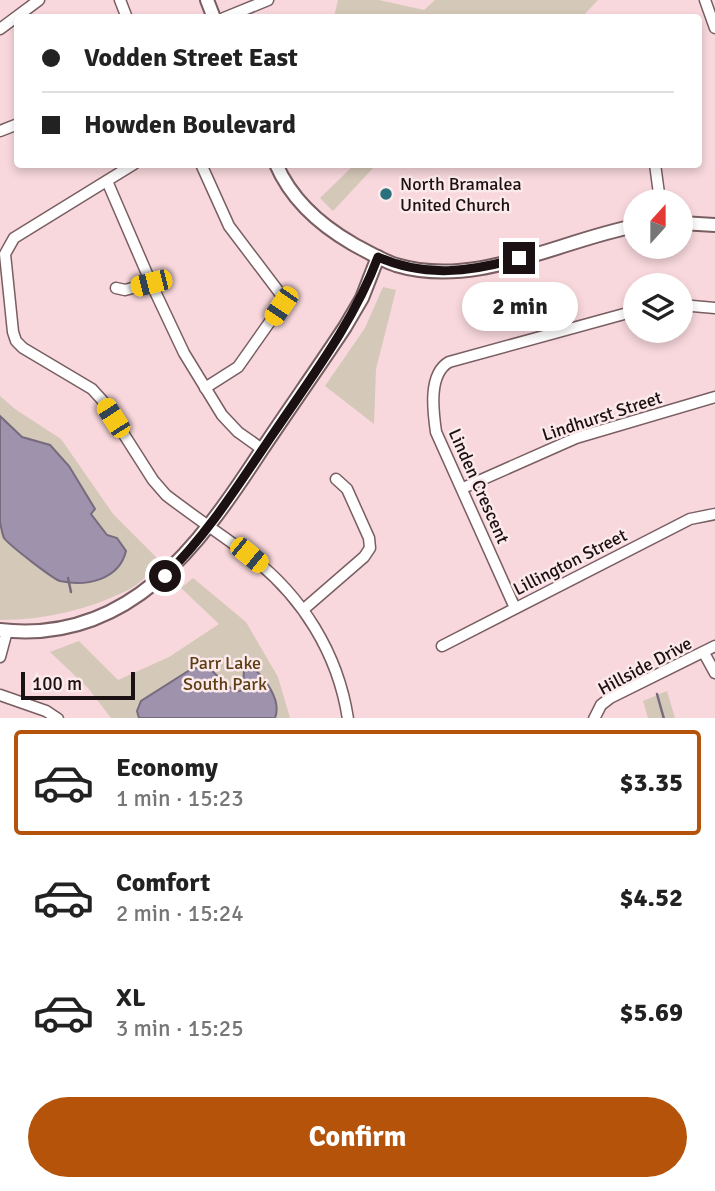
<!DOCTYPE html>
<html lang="en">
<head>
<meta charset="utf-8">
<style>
  body { margin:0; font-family:Signika,sans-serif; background:#f6f6f6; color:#222; height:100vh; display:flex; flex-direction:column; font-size:26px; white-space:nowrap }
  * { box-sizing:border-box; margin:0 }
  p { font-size:23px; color:#767676 }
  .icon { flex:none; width:38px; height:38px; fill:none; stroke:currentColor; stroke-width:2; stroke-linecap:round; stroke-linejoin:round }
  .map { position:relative; height:718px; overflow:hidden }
  .panel { display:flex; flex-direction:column; background:#fff; flex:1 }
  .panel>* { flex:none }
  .guide { position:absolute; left:14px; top:14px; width:688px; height:154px; border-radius:7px; box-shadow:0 4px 10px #0003; display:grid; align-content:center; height:154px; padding:0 28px; background:#fff }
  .needle { width:46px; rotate:21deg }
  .controls { position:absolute; left:623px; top:189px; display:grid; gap:14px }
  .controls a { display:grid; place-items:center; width:70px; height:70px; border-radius:50%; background:#fff; box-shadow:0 4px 10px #0003; font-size:35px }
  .scale { position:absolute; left:21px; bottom:18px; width:114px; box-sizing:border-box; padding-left:7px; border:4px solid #1b1012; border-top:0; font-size:19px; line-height:24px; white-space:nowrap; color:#1b1012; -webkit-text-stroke:5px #fce9eb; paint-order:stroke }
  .end { position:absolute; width:32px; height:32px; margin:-16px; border:9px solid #1b1012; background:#fff; box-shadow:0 0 0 4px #fff }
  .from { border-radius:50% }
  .bubble { position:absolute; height:49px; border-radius:24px; background:#fff; box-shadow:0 4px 10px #0003; font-size:23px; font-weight:700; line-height:49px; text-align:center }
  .car { position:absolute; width:21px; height:42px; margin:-21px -10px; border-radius:9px; box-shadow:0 0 5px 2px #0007; background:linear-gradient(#f5c518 24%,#345 0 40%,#f5c518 0 76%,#345 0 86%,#f5c518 0) }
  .guide b { display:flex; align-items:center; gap:24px; height:66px; font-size:26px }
  .guide b+b { border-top:2px solid #e0e0e0 }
  .guide i { width:18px; height:18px; background:#222 }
  ul { padding:12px 0 0; list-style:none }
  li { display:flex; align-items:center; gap:21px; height:105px; margin:0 14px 10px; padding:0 14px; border:4px solid transparent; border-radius:7px }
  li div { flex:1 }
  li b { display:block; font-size:26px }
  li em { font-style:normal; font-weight:700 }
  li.active { border-color:#b45309 }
  li>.icon { width:63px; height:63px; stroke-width:1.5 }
  .button { display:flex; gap:14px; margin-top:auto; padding:14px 28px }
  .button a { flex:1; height:80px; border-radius:42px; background:#b45309; color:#fff; font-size:28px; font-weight:700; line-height:80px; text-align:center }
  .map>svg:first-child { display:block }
</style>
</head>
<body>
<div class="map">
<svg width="715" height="719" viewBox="0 0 715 719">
  <rect width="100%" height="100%" fill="#f8d8dc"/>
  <g fill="#d4c8b8">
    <path d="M338,0H379L424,10L435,0H598L582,17H334Z"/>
    <path d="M354,165H382L375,166L333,211L320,198Z"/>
    <path d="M383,287L396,290L376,369L374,424L325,386L365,328Z"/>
    <path d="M0,396L15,409L61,439L113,514L162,563C151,571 140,584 128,590C88,610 44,620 0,620Z"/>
    <path d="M193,578L246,622L278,677L290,718H111L88,688L50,652L79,641L118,680L169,657L219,624L181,588Z"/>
    <path d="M667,691L675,718H648L643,701Z"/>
  </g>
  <g fill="#9e92ac" stroke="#776b7e" stroke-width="2">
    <path d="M0,416L22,437L50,445L69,466L95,509L91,514L107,535L117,538L126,551C119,580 86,587 60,581C53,579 9,545 4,538C2,534 1,526 0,522Z"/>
    <path d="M251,666C265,678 282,700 275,718H139L137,711L141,701L193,668L211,670L235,692L243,690L244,668Z"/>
  </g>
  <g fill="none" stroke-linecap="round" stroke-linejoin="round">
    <g stroke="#776b7e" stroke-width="2.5">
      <path d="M68,578L71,592"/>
      <path d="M657,694L664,719"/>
    </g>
    <defs>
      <g id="minor">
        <path d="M120,0L127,18"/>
        <path d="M705,0L715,28"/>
        <path d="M224,18L268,0"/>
        <path d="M0,29L39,0"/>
        <path d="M0,131L18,124"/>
        <path d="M134,164L14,238L5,254L13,332L16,341L23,348L92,389L102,400L153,480L166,495C193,516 222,535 250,556C302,596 338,653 348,719"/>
        <path d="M201,164L229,226L282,296L281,306L238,367L205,388"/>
        <path d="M655,164L660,201"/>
        <path d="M107,181L151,283L184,353L222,415L238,432L262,449"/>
        <path d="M116,288L125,290L151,283"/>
        <path d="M681,305L715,308"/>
        <path d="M463,488L576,438L715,397"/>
        <path d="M515,608L436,432C433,411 428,374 449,362L635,311"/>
        <path d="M304,609L364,557L370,548L369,538L347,489L336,479"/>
        <path d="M442,646L690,519L715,514"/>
        <path d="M704,653L715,673"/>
        <path d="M0,657L7,631"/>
        <path d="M0,695L46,711L58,719"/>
        <path d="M594,719L601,705L610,698L715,646"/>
      </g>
      <g id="tertiary">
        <path d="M207,0L214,18"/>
        <path d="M276,164C291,199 320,225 353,244C366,251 381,260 396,265C476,289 558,241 635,226"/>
        <path d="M681,223L715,225"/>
        <path d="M0,630C129,645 199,546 261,451C289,409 318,368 345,327L362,298L378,257"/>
      </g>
    </defs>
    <use href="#minor" stroke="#795e62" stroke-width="13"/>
    <use href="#tertiary" stroke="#795e62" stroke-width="16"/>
    <use href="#minor" stroke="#fff" stroke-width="10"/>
    <use href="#tertiary" stroke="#fff" stroke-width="12"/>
  </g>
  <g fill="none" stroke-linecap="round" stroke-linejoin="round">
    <path stroke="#1b1012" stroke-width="9" d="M165,576C209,533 240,482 275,431C313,375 354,321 378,257C425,278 471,272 519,258"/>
  </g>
  <circle fill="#29717c" stroke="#fce9eb" stroke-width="2.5" cx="386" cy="194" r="7"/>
  <g text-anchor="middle" stroke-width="5" stroke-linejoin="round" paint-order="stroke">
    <g font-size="18" fill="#1b1012" stroke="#fce9eb" text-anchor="start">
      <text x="400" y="190">North Bramalea<tspan x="400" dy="21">United Church</tspan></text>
    </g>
    <g font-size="18" fill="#1b1012" stroke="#fce9eb">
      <text transform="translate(602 416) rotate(-18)" y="6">Lindhurst Street</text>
      <text transform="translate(479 486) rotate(66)" y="6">Linden Crescent</text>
      <text transform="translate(570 562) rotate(-27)" y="6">Lillington Street</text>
      <text transform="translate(645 666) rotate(-28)" y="6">Hillside Drive</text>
    </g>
    <g font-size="18" fill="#5b3e13" stroke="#fce9eb">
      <text x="225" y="669">Parr Lake<tspan x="225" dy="21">South Park</tspan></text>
    </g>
  </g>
</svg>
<div class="controls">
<a><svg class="needle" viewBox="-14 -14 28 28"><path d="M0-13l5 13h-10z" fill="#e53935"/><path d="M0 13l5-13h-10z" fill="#767676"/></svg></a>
<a><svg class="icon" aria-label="layers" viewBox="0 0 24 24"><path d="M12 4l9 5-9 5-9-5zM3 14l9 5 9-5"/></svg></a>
</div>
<div class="scale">100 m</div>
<i class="end from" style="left:165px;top:576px"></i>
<i class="end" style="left:519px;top:258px"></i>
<div class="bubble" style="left:462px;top:282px;width:116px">2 min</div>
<i class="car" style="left:151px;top:283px;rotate:256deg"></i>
<i class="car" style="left:281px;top:306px;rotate:214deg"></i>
<i class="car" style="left:113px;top:418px;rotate:327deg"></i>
<i class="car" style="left:249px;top:555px;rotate:129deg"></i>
<div class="guide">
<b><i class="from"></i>Vodden Street East</b>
<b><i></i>Howden Boulevard</b>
</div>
</div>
<section class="panel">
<ul>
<li class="active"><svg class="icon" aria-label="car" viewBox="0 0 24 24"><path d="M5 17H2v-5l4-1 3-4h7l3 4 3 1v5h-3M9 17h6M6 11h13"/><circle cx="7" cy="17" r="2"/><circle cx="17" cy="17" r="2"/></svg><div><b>Economy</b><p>1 min · 15:23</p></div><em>$3.35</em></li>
<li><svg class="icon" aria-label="car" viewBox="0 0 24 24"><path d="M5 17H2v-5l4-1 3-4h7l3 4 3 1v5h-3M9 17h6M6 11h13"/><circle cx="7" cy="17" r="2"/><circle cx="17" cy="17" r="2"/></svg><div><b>Comfort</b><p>2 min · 15:24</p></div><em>$4.52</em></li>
<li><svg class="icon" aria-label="car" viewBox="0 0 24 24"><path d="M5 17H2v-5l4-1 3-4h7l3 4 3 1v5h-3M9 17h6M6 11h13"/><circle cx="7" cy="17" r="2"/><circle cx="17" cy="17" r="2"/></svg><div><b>XL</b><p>3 min · 15:25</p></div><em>$5.69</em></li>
</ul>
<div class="button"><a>Confirm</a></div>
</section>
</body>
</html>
